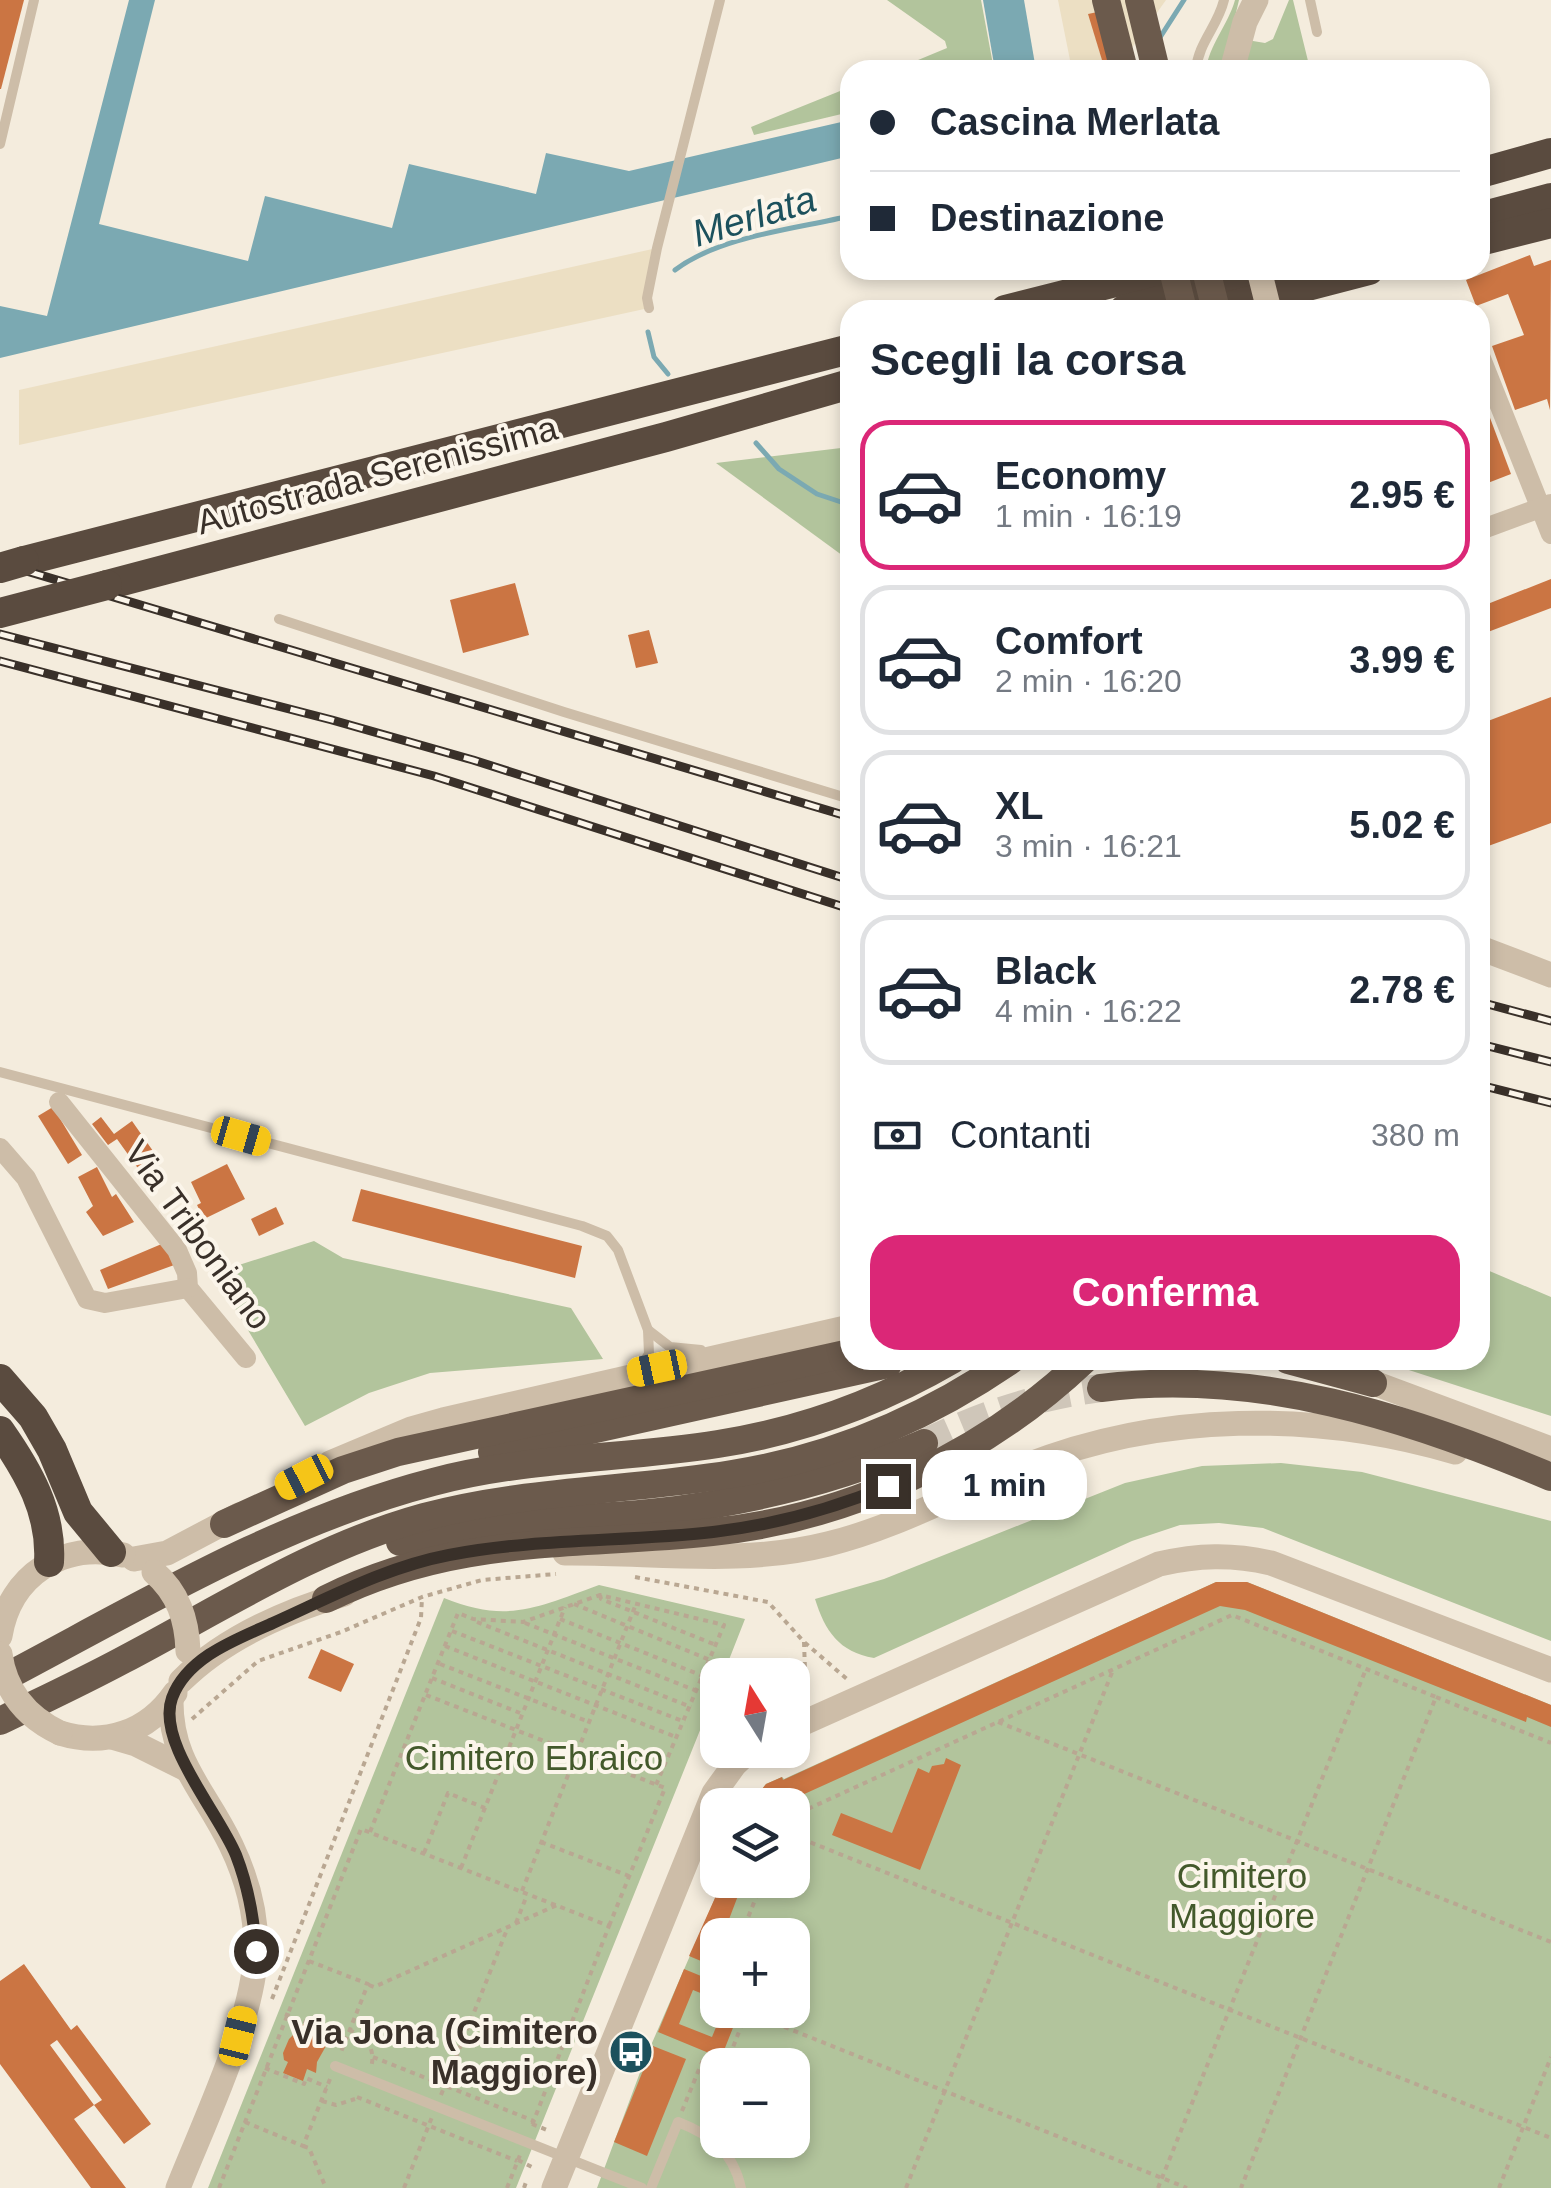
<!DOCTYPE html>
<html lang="it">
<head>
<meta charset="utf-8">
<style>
  body { margin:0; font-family:Helvetica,sans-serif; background:#f6f6f7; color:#1f2937; height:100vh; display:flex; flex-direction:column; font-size:38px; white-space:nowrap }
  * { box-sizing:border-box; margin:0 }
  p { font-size:32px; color:#747a83 }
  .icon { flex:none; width:55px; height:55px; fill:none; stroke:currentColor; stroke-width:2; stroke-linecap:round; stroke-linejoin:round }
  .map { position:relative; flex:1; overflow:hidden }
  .drawer { position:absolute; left:840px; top:300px; width:650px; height:1070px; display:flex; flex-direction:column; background:#fff; border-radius:30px; box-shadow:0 5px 15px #0003 }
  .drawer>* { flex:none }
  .guide { position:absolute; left:840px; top:60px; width:650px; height:220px; border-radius:30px; box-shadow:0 5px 15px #0003; display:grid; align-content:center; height:220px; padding:0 30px; background:#fff }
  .needle { width:65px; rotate:349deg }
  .controls { position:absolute; left:700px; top:1658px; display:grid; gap:20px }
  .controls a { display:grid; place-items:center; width:110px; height:110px; border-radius:20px; background:#fff; box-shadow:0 5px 15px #0003; font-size:50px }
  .end { position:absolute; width:45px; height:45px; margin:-22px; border:12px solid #393029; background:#fff; box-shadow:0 0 0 5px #fff }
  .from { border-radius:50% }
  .bubble { position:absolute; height:70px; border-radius:30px; background:#fff; box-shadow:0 5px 15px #0003; font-size:32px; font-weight:600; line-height:70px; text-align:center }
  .car { position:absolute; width:30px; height:60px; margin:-30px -15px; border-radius:12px; box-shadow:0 0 8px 2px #0007; background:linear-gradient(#f5c518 24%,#345 0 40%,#f5c518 0 76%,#345 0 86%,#f5c518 0) }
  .guide b { display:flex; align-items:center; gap:35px; height:95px; font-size:38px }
  .guide b+b { border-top:2px solid #e0e1e3 }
  .guide i { width:25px; height:25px; background:#1f2937 }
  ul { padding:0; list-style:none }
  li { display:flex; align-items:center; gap:30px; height:150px; margin:0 20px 15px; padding:0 10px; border:5px solid #e0e1e3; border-radius:30px }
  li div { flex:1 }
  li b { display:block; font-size:38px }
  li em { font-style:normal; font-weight:600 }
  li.current { border-color:#db2777 }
  li>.icon { width:90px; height:90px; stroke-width:1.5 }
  h2 { padding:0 30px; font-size:45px; line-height:120px }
  .pay { display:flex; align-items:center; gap:25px; height:110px; padding:0 30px; font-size:38px }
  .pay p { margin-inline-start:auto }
  .action { display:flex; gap:20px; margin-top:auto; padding:20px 30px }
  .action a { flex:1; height:115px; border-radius:30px; background:#db2777; color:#fff; font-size:40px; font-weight:600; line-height:115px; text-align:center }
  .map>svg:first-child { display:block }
</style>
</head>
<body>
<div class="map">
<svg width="1551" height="2188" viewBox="0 0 1551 2188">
  <rect width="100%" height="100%" fill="#f4ecdd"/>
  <g fill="#b2c49c" fill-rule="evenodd">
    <path d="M887,0H981L994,70H894L947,48L945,41Z"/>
    <path d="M1235,0H1239L1235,17L1247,40L1265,43L1273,39L1289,0H1293L1309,65L1289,70H1206C1209,45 1228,25 1235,0Z"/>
    <path d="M850,87V112L754,135L751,127Z"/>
    <path d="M841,448L850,463V561L716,463Z"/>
    <path d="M314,1241L343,1258L571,1308L603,1359L430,1373L369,1393L305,1426L214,1273Z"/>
    <path d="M1480,1267L1551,1297V1416L1378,1360H1480Z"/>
    <path d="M1281,1463L1362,1472L1551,1521V1641L1263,1528L1219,1523L1180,1525L1132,1541L874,1658C839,1652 825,1631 815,1599L884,1579L1125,1483L1202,1466Z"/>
    <path d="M1216,1582H1247L1551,1705V2188H597L645,2059L723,1880H792V1805H749L766,1784L782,1777L784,1779ZM718,1935H792V2010H718ZM718,2065H792V2140H718Z"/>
    <path d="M599,1585L745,1619L723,1675H718L717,1688L516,2188H208L444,1598C508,1624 538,1607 599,1585Z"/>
  </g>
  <g fill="#ecdfc3">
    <path d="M1058,0H1166L1116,70L1089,14L1105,70H1072Z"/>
    <path d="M657,248L649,308L19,445V390Z"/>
  </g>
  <g fill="#7ba9b2">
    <path d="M129,0H155L99,224L248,261L265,196L392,228L409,164L536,194L546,153L629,171L850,120V156L0,358V306L47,316Z"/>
    <path d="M983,0H1024L1036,70H995Z"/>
  </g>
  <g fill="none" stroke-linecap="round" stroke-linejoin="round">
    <g stroke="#7ba9b2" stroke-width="5">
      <path d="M1159,39L1184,0"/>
      <path d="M675,270C720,236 795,229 850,216"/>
      <path d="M648,332L654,357L668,374"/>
      <path d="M756,443L779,469L817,494L850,505"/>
    </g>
  </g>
  <g fill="#cb7543">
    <path d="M0,0H24L1,89H0Z"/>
    <path d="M1107,10L1114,70H1105L1088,14Z"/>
    <path d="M1530,255L1534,266L1551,260L1550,410L1547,399L1515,410L1492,346L1524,335L1508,294L1476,306L1466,280Z"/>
    <path d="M1480,391L1511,474L1480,486Z"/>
    <path d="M1551,579V608L1480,635V607Z"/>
    <path d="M515,583L529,635L463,653L450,600Z"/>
    <path d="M649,630L658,663L636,668L628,635Z"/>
    <path d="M1551,697V823L1480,849V724Z"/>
    <path d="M53,1107L82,1155L68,1164L38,1116Z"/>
    <path d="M101,1117L114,1134L132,1121L160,1161L142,1174L117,1139L108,1145L92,1124Z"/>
    <path d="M227,1164L245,1199L204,1219L197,1205L201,1203L191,1182Z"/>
    <path d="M97,1167L112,1197L116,1194L134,1222L103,1236L86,1212L93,1206L78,1177Z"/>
    <path d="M361,1189L582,1246L575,1278L352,1221Z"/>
    <path d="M276,1207L284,1224L259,1236L251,1219Z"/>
    <path d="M164,1243L177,1264L108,1289L100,1270Z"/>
    <path d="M1216,1582H1247L1551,1705V1727L1527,1717L1526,1722L1245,1610L1220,1606L780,1805H749L766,1784L782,1777L783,1780Z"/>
    <path d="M321,1649L354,1664L341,1692L308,1678Z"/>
    <path d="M946,1758L961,1765L920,1870L832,1835L841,1813L892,1833L918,1768L929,1773L932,1766L944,1764Z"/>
    <path d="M723,1880H744L723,1935H718V1955L713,1966L689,1956Z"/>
    <path d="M24,1964L71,2030L77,2025L151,2124L124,2144L94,2105L102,2100L57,2040L50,2045L94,2105L74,2119L126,2188H91L0,2064V1981Z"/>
    <path d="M684,1969L718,1983V2000L693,1990L679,2024L712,2037L723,2010H740L721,2058L658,2032Z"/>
    <path d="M303,2024L322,2032L318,2043L326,2046L317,2062L316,2073L307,2069L303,2081L283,2073L288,2062L284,2060L283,2053L289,2039L294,2034L299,2035Z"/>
    <path d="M653,2046L686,2059L647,2156L614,2142Z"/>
  </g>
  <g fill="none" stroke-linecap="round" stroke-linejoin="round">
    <path stroke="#cfc6b9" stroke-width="28" stroke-dasharray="28 14" stroke-linecap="butt" d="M924,1443C982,1415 1037,1396 1101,1388"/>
    <g stroke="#b9a792" stroke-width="4" stroke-dasharray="5 5" stroke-linecap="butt">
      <path d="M635,1577L768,1602L804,1642L847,1679"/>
      <path d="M600,1595L601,1599L716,1645"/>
      <path d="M574,1604L710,1660"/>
      <path d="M560,1619L703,1676"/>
      <path d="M477,1622L691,1707"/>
      <path d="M525,1623L697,1691"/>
      <path d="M452,1631L685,1722"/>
      <path d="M804,1642L806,1697"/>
      <path d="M445,1646L676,1737"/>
      <path d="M440,1664L589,1722"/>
      <path d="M432,1678L520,1713"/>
      <path d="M426,1695L665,1788L609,1926"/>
      <path d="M1436,1697L1551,1743"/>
      <path d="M192,1719L258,1661L341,1632L422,1597L482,1580L556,1574"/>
      <path d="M998,1722L1551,1942"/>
      <path d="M792,1820L799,1813L1232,1615L1436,1697L1241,2188"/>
      <path d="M370,1832L458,1613L473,1619L523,1622L600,1595L724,1625L656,1785"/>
      <path d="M792,1835L1551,2138"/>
      <path d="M541,1842L629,1876"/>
      <path d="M424,1853L448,1793L485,1808"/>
      <path d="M461,1868L565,1607"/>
      <path d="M522,1891L636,1604"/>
      <path d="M516,1923L527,1895"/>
      <path d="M741,1935L763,1880"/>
      <path d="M309,1961L368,1984L341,2052"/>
      <path d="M369,1985L374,1987L557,1905"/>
      <path d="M272,1999L421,1618L422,1597"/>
      <path d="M747,2012L1187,2188"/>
      <path d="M285,2014L325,2030L323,2035L343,2043"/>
      <path d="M349,2030C367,2037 376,2049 371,2068"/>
      <path d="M373,2057L534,2121"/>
      <path d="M726,2065L746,2014"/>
      <path d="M265,2068L304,2084L306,2078L327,2087"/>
      <path d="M441,2095L508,1927"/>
      <path d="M357,2097L517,2161"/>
      <path d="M322,2101L336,2105L355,2099"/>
      <path d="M682,2111L702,2062L718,2069"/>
      <path d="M245,2122L303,2146L330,2079"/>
      <path d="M532,2124L547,2130"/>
      <path d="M303,2146L309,2148L326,2188"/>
      <path d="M518,2160L532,2167"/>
      <path d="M219,2188L361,1829L609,1926L531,2128"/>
      <path d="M404,2188L432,2117"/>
      <path d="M507,2188L520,2155"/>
      <path d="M524,2188L526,2182"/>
      <path d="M906,2188L1113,1670"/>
      <path d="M1158,2188L1366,1669"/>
      <path d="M1499,2188L1551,2057"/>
    </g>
    <g stroke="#cdbda8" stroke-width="10">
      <path d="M1310,0L1317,32"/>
      <path d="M1196,70C1198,43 1218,26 1224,0"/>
      <path d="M0,144L34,0"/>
      <path d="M649,308L647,298L657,248L720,0"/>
      <path d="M279,619L564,712L850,799"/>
      <path d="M0,1072L582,1226L607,1236L618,1250L648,1330L649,1354L640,1368"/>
      <path d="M648,1330L670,1347L701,1350"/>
      <path d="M335,2066L642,2188"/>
      <path d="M651,2188L678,2122C711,2135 733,2151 741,2188"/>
    </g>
    <g stroke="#cdbda8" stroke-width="20">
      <path d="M1480,356L1551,534"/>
      <path d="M1480,530L1551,504"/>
      <path d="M59,1102L177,1250L187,1273L188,1288L246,1358"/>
      <path d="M0,1148L26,1178L87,1299L105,1303L188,1288"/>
    </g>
    <g stroke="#cdbda8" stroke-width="25">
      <path d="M1232,70L1245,22L1256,0"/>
      <path d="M1480,948L1551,975"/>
      <path d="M1355,1376L1551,1449"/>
      <path d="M330,1463L411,1429L443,1420L850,1327"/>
      <path d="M565,1553C654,1552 740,1566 828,1544C897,1527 959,1492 1025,1466C1161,1412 1315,1411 1455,1452"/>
      <path d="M134,1559L167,1553L239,1515"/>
      <path d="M0,1636C10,1575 63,1541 123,1555"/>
      <path d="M181,1681C224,1638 287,1611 344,1594"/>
      <path d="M171,1699C170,1763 205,1790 231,1845C246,1876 256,1913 256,1948C255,2017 204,2122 178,2188"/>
      <path d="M792,1728L1159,1564C1198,1555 1232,1554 1271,1563L1551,1670"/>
      <path d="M60,1733C105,1747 148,1732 175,1693"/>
      <path d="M112,1737L136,1744L186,1769"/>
      <path d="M554,2188L714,1793L735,1764L750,1750"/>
    </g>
    <g stroke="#6b5a4c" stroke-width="28">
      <path d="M1106,0L1124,70"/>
      <path d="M1139,0L1156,70"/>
      <path d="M1288,1360L1373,1383"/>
      <path d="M1101,1388C1257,1368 1409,1417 1551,1477"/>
      <path d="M492,1452L888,1364"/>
      <path d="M224,1524L343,1470L398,1452L850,1353"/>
      <path d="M400,1542C482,1521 566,1521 650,1513C746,1503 836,1481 924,1443"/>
      <path d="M326,1599C458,1534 571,1547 712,1532C850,1518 984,1455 1084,1360"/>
      <path d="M0,1680C139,1607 279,1522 433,1482C527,1457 623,1459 718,1444C801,1431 880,1402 952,1360"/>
      <path d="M0,1721C41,1701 82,1682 123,1660C222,1608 315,1547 424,1517C525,1490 629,1491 732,1474C833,1458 928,1417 1011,1360"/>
    </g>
    <g stroke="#5a4b3f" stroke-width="30">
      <path d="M1480,173L1551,153"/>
      <path d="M1480,217L1551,198"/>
      <path d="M1480,241L1551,223"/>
      <path d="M1005,310L1163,270"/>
      <path d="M1124,310L1277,270"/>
      <path d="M1215,310L1369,270"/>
      <path d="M24,561L850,349"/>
      <path d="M107,585L666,437L850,384"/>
      <path d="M0,1379L33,1417L52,1450L78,1512L111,1552"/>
      <path d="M0,1431C28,1471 52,1512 49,1562"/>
    </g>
    <defs>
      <g id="rail">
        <path d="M0,563L850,817"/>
        <path d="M0,634L332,720L473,760L850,880"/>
        <path d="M0,661L434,776L850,909"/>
        <path d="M1480,1002L1551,1021"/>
        <path d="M1480,1044L1551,1062"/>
        <path d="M1480,1085L1551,1103"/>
      </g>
    </defs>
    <use href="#rail" stroke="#393029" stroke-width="9"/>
    <use href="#rail" stroke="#fbf5ea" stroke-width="5" stroke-dasharray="15" stroke-linecap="butt"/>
    <g stroke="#cdbda8" stroke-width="25">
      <path d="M1259,270L1269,310"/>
      <path d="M154,1572C178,1593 187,1619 188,1651"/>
      <path d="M0,1654C5,1691 26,1717 60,1733"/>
    </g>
    <g stroke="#6b5a4c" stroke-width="28">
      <path d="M1173,270L1183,310"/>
      <path d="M1206,270L1216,310"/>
    </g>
    <g stroke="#5a4b3f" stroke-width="30">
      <path d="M0,568L24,561"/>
      <path d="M0,613L107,585"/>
    </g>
  </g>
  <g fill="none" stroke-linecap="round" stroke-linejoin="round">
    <path stroke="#393029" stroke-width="12" d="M256,1951C254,1918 248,1886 236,1855C219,1813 156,1742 172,1698C187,1657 237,1639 273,1623C331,1597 386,1567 449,1555C536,1538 625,1542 713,1532C773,1525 832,1509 888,1486"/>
  </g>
  <defs>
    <symbol id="bus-disc" viewBox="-11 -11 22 22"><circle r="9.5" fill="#1c515d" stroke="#fbf5ea"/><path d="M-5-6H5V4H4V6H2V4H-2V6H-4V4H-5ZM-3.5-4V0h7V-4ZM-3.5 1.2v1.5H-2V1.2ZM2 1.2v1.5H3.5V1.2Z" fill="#fff"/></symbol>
  </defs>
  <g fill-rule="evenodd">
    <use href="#bus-disc" x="606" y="2027" width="50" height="50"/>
  </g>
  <g text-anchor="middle" stroke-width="8" stroke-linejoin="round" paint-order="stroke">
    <g font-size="35" fill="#393029" stroke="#fbf5ea">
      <text transform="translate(377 475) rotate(-15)" y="12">Autostrada Serenissima</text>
      <text transform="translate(198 1235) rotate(54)" y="12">Via Triboniano</text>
    </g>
    <g font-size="35" fill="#43592b" stroke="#fbf5ea">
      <text x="534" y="1770">Cimitero Ebraico</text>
      <text x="1242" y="1888">Cimitero<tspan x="1242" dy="40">Maggiore</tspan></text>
    </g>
    <g font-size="35" font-weight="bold" fill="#393029" stroke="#fbf5ea" text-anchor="end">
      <text x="598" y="2044">Via Jona (Cimitero<tspan x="598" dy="40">Maggiore)</tspan></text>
    </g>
    <g font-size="38" font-style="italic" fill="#1c515d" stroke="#fbf5ea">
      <text transform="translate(754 216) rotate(-17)" y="13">Merlata</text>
    </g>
  </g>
</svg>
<div class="controls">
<a><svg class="needle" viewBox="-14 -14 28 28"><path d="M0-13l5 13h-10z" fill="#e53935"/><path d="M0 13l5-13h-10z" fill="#747a83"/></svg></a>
<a><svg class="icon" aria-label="layers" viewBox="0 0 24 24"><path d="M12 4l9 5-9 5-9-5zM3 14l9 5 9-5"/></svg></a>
<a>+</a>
<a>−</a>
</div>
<i class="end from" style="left:256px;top:1951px"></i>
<i class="end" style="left:888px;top:1486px"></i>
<div class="bubble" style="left:922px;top:1450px;width:165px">1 min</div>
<i class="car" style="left:241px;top:1136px;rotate:106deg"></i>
<i class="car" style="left:657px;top:1368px;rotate:258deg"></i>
<i class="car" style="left:304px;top:1477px;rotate:243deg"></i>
<i class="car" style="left:238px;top:2036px;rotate:14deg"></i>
<div class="guide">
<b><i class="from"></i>Cascina Merlata</b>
<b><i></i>Destinazione</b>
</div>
<section class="drawer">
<h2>Scegli la corsa</h2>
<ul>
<li class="current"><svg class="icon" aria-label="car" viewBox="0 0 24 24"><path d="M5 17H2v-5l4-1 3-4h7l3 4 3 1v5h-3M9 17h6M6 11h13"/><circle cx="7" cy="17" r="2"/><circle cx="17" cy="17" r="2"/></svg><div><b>Economy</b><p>1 min · 16:19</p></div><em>2.95 €</em></li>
<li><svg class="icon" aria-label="car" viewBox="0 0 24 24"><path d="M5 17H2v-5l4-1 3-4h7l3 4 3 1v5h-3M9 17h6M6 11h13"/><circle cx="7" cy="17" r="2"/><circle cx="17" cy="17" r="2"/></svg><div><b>Comfort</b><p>2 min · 16:20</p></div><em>3.99 €</em></li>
<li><svg class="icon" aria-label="car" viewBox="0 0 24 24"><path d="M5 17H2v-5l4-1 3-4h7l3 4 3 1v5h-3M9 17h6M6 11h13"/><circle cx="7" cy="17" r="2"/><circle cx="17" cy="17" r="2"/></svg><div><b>XL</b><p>3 min · 16:21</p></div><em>5.02 €</em></li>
<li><svg class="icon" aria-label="car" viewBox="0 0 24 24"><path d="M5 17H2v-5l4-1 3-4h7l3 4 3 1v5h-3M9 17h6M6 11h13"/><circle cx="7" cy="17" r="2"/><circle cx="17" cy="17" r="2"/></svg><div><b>Black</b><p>4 min · 16:22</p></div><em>2.78 €</em></li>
</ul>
<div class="pay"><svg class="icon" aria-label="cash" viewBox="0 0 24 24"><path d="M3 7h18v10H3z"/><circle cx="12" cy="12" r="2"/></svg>Contanti<p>380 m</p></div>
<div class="action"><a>Conferma</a></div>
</section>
</div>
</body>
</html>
